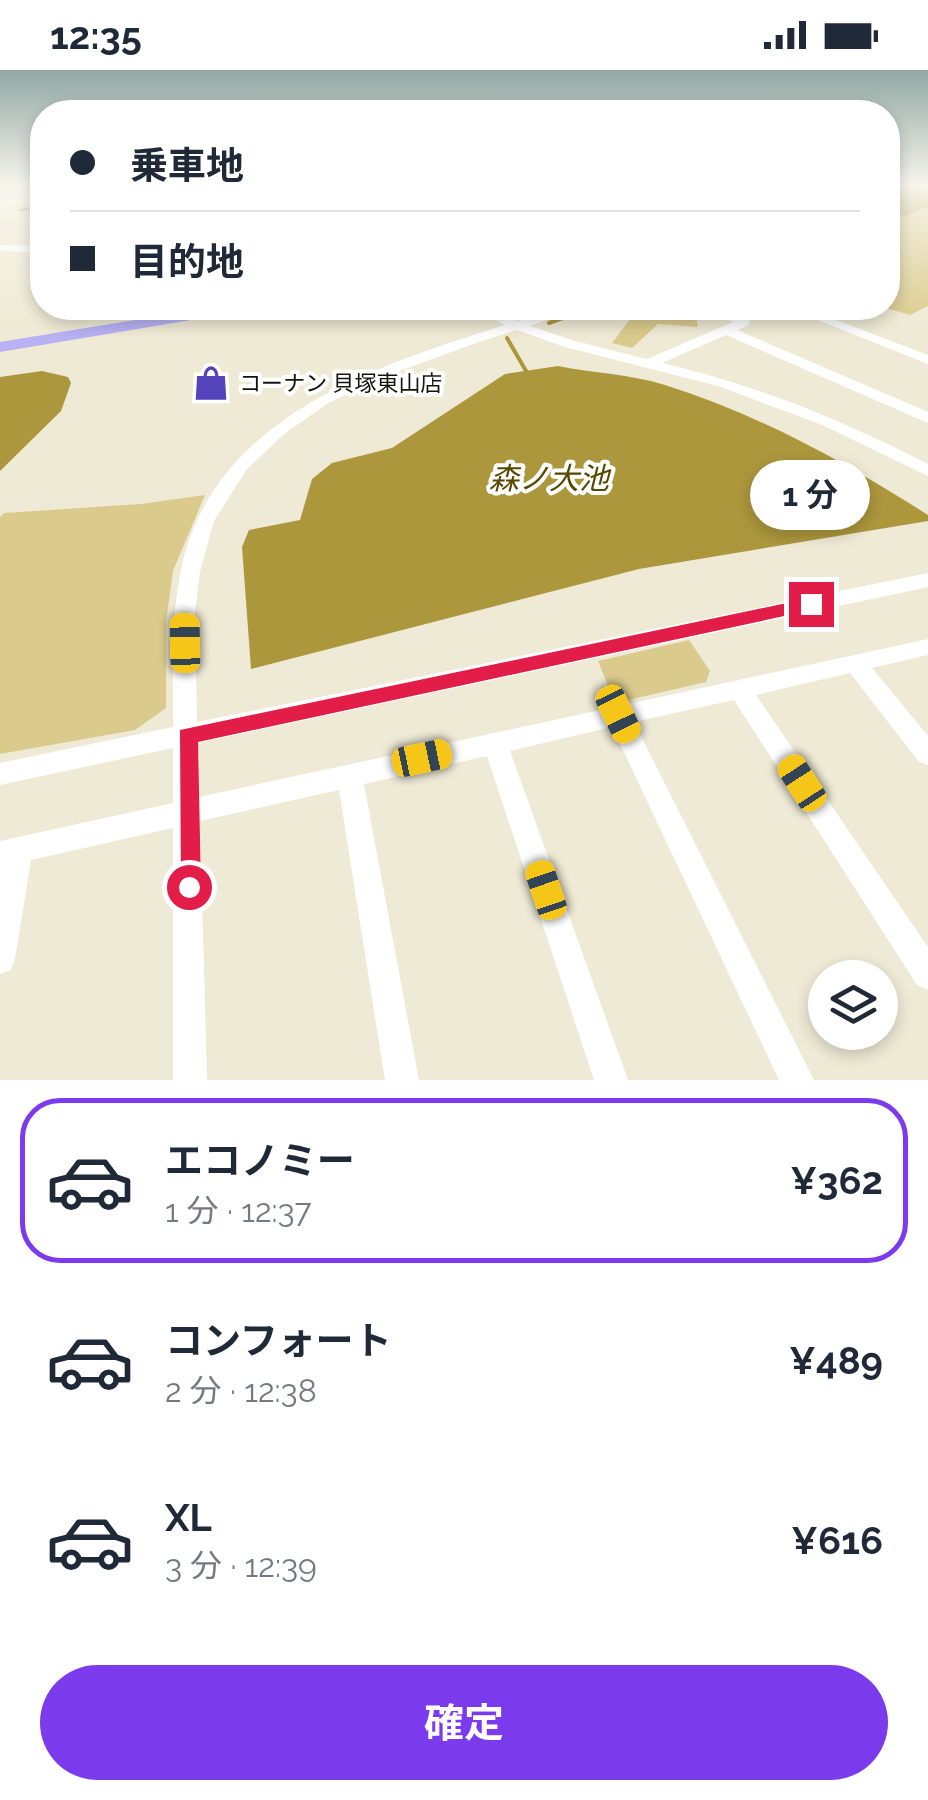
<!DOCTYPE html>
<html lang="ja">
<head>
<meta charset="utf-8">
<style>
  body { margin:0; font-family:Raleway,"Noto Sans JP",sans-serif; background:#f2f2f3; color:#1f2937; height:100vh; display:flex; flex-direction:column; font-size:38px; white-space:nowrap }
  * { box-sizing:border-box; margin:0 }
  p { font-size:32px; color:#747a83 }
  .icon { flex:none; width:55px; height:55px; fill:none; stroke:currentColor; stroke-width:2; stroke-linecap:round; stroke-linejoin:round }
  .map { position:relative; height:1010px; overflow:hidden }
  .side { display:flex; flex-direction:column; background:#fff; flex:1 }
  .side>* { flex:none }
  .top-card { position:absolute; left:30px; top:30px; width:870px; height:220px; border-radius:40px; box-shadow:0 5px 15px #0003; display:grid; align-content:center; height:220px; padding:0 40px; background:#fff }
  .buttons { position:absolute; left:808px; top:890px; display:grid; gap:20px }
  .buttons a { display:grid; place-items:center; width:90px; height:90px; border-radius:50%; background:#fff; box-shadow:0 5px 15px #0003; font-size:50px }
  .end { position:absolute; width:45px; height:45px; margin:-22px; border:12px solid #e11d48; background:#fff; box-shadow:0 0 0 5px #fff }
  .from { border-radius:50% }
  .bubble { position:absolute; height:70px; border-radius:35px; background:#fff; box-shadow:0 5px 15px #0003; font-size:32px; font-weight:700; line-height:70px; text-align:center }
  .car { position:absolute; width:30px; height:60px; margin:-30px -15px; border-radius:12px; box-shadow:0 0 8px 2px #0007; background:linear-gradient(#f5c518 24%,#345 0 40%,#f5c518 0 76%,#345 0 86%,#f5c518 0) }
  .top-card b { display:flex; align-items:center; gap:35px; height:95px; font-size:38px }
  .top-card b+b { border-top:2px solid #e0e1e3 }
  .top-card i { width:25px; height:25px; background:#1f2937 }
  ul { padding:18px 0 0; list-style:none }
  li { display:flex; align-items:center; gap:30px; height:165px; margin:0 20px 15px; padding:0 20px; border:5px solid transparent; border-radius:40px }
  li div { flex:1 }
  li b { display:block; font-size:38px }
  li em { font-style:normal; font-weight:700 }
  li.selected { border-color:#7c3aed }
  li>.icon { width:90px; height:90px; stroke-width:1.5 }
  .button { display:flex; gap:20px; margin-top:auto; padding:20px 40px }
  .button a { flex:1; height:115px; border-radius:60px; background:#7c3aed; color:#fff; font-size:40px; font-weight:700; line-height:115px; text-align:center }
  .status { display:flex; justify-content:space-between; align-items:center; height:70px; padding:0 50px; background:#fff; direction:ltr }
  .status svg { height:28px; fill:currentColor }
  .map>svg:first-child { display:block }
</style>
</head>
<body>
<div class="status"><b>12:35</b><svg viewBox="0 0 49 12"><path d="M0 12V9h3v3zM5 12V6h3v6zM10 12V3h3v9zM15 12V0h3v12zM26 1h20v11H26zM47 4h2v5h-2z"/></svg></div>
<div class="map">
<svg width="928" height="1010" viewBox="0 0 928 1010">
  <rect width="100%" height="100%" fill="#efead5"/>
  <g fill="#dacb8c">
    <path d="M888,115H928L902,147L928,137V236L910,245L886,238Z"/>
    <path d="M623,238H688L695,240L698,257L658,254L632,278L612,273L631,248Z"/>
    <path d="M205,425L173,501L166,552V638L135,660L0,684V447L4,443L141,434Z"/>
    <path d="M689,570L710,601L706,612L615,633L598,591Z"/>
  </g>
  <g fill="#ac973d">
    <path d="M889,115H928V137L902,147L888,144Z"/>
    <path d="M558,296C593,303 630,304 665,315C760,345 845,392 928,445V451L639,499L251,599L242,477L249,460L300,450L312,409L332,393L392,378L505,304Z"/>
    <path d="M42,301L68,307L71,313L61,341L0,401V307Z"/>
  </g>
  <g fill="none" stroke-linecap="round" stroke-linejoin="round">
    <path stroke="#ac973d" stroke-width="2.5" d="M20,140L42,137"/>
    <g stroke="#ac973d" stroke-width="4">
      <path d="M549,253L590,238"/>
      <path d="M507,268L526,301"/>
    </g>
    <g fill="#fff" fill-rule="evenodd">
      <path d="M42,124V130L0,137V131Z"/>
      <path d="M0,175L42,176V182L0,181Z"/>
      <path d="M147,238H163L143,249L132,246Z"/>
      <path d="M476,238H491L518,251L559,238H576L530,256L574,271L647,289L733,252L703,238H719L749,249V255L737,260L928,342V353L726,265L662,293C756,315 843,350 928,394V406L822,355L718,316L565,277L517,260L476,273L375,310L327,334L284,364L247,399L214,451L200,502L195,542L197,652L928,503V517L198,673L199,727L928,569V585L872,598L928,666V695L919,692L850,603L756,625L928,877V920L917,915L734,630L634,652L814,1010H779L612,657L510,681L628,1010H594L487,686L364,714L419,1010H385L339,720L200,751L207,1010H173V758L31,790L15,889L11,900L0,904V771L173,733V678L0,715V693L173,657C173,601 170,545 183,491C219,344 379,295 505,255Z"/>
      <path d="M788,238H804L928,285V294Z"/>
    </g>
    <path fill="#b6b2f4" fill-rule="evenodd" d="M208,238H241L233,243L0,282V272Z"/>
    <path stroke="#313027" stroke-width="2.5" stroke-dasharray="8 4" stroke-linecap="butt" d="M0,118L20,115"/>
  </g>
  <linearGradient id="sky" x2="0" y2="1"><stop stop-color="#90a8a4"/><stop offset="0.45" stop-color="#f8f6ec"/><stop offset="1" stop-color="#f8f6ec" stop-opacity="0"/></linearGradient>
  <rect width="928" height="257" fill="url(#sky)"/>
  <path fill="#e11d48" d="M811,528L817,530V539L198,672L201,817L189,829L181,825L180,660Z"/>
  <defs>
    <symbol id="shop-bare" viewBox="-9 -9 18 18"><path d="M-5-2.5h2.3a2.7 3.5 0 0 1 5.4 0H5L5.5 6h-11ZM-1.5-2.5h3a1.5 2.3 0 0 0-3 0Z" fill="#5543bb" stroke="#fff" stroke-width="2.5" paint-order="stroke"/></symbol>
  </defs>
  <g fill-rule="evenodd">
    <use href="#shop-bare" x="186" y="288" width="50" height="50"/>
  </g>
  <g text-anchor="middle" stroke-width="8" stroke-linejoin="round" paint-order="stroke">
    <g font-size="22" fill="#13120b" stroke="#fff" text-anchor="start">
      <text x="239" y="321">コーナン 貝塚東山店</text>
    </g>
    <g font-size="30" font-style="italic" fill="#574800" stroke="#fff">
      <text x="549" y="419">森ノ大池</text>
    </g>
  </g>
</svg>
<div class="buttons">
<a><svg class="icon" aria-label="layers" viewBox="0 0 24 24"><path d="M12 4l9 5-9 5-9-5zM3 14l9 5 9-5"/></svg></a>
</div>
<i class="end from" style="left:189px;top:817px"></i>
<i class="end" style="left:811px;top:534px"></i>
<div class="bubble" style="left:750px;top:390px;width:120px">1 分</div>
<i class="car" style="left:185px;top:573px;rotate:359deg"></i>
<i class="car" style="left:618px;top:644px;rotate:154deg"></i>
<i class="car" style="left:422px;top:688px;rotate:78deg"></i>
<i class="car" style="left:802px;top:713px;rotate:327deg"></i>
<i class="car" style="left:546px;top:820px;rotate:341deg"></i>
<div class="top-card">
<b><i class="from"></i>乗車地</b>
<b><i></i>目的地</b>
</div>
</div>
<section class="side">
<ul>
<li class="selected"><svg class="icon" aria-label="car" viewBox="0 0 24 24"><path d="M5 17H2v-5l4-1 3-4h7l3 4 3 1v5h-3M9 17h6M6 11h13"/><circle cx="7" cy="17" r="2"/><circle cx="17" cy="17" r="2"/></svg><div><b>エコノミー</b><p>1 分 · 12:37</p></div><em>¥362</em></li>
<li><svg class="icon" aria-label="car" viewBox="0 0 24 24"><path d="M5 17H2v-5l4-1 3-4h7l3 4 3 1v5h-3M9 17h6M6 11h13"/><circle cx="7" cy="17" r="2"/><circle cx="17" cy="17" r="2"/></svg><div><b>コンフォート</b><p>2 分 · 12:38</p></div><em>¥489</em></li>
<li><svg class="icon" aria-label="car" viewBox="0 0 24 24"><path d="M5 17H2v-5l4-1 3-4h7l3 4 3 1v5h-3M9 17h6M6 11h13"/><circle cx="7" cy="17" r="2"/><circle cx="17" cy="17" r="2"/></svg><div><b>XL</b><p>3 分 · 12:39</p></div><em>¥616</em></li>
</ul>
<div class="button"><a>確定</a></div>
</section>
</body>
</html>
